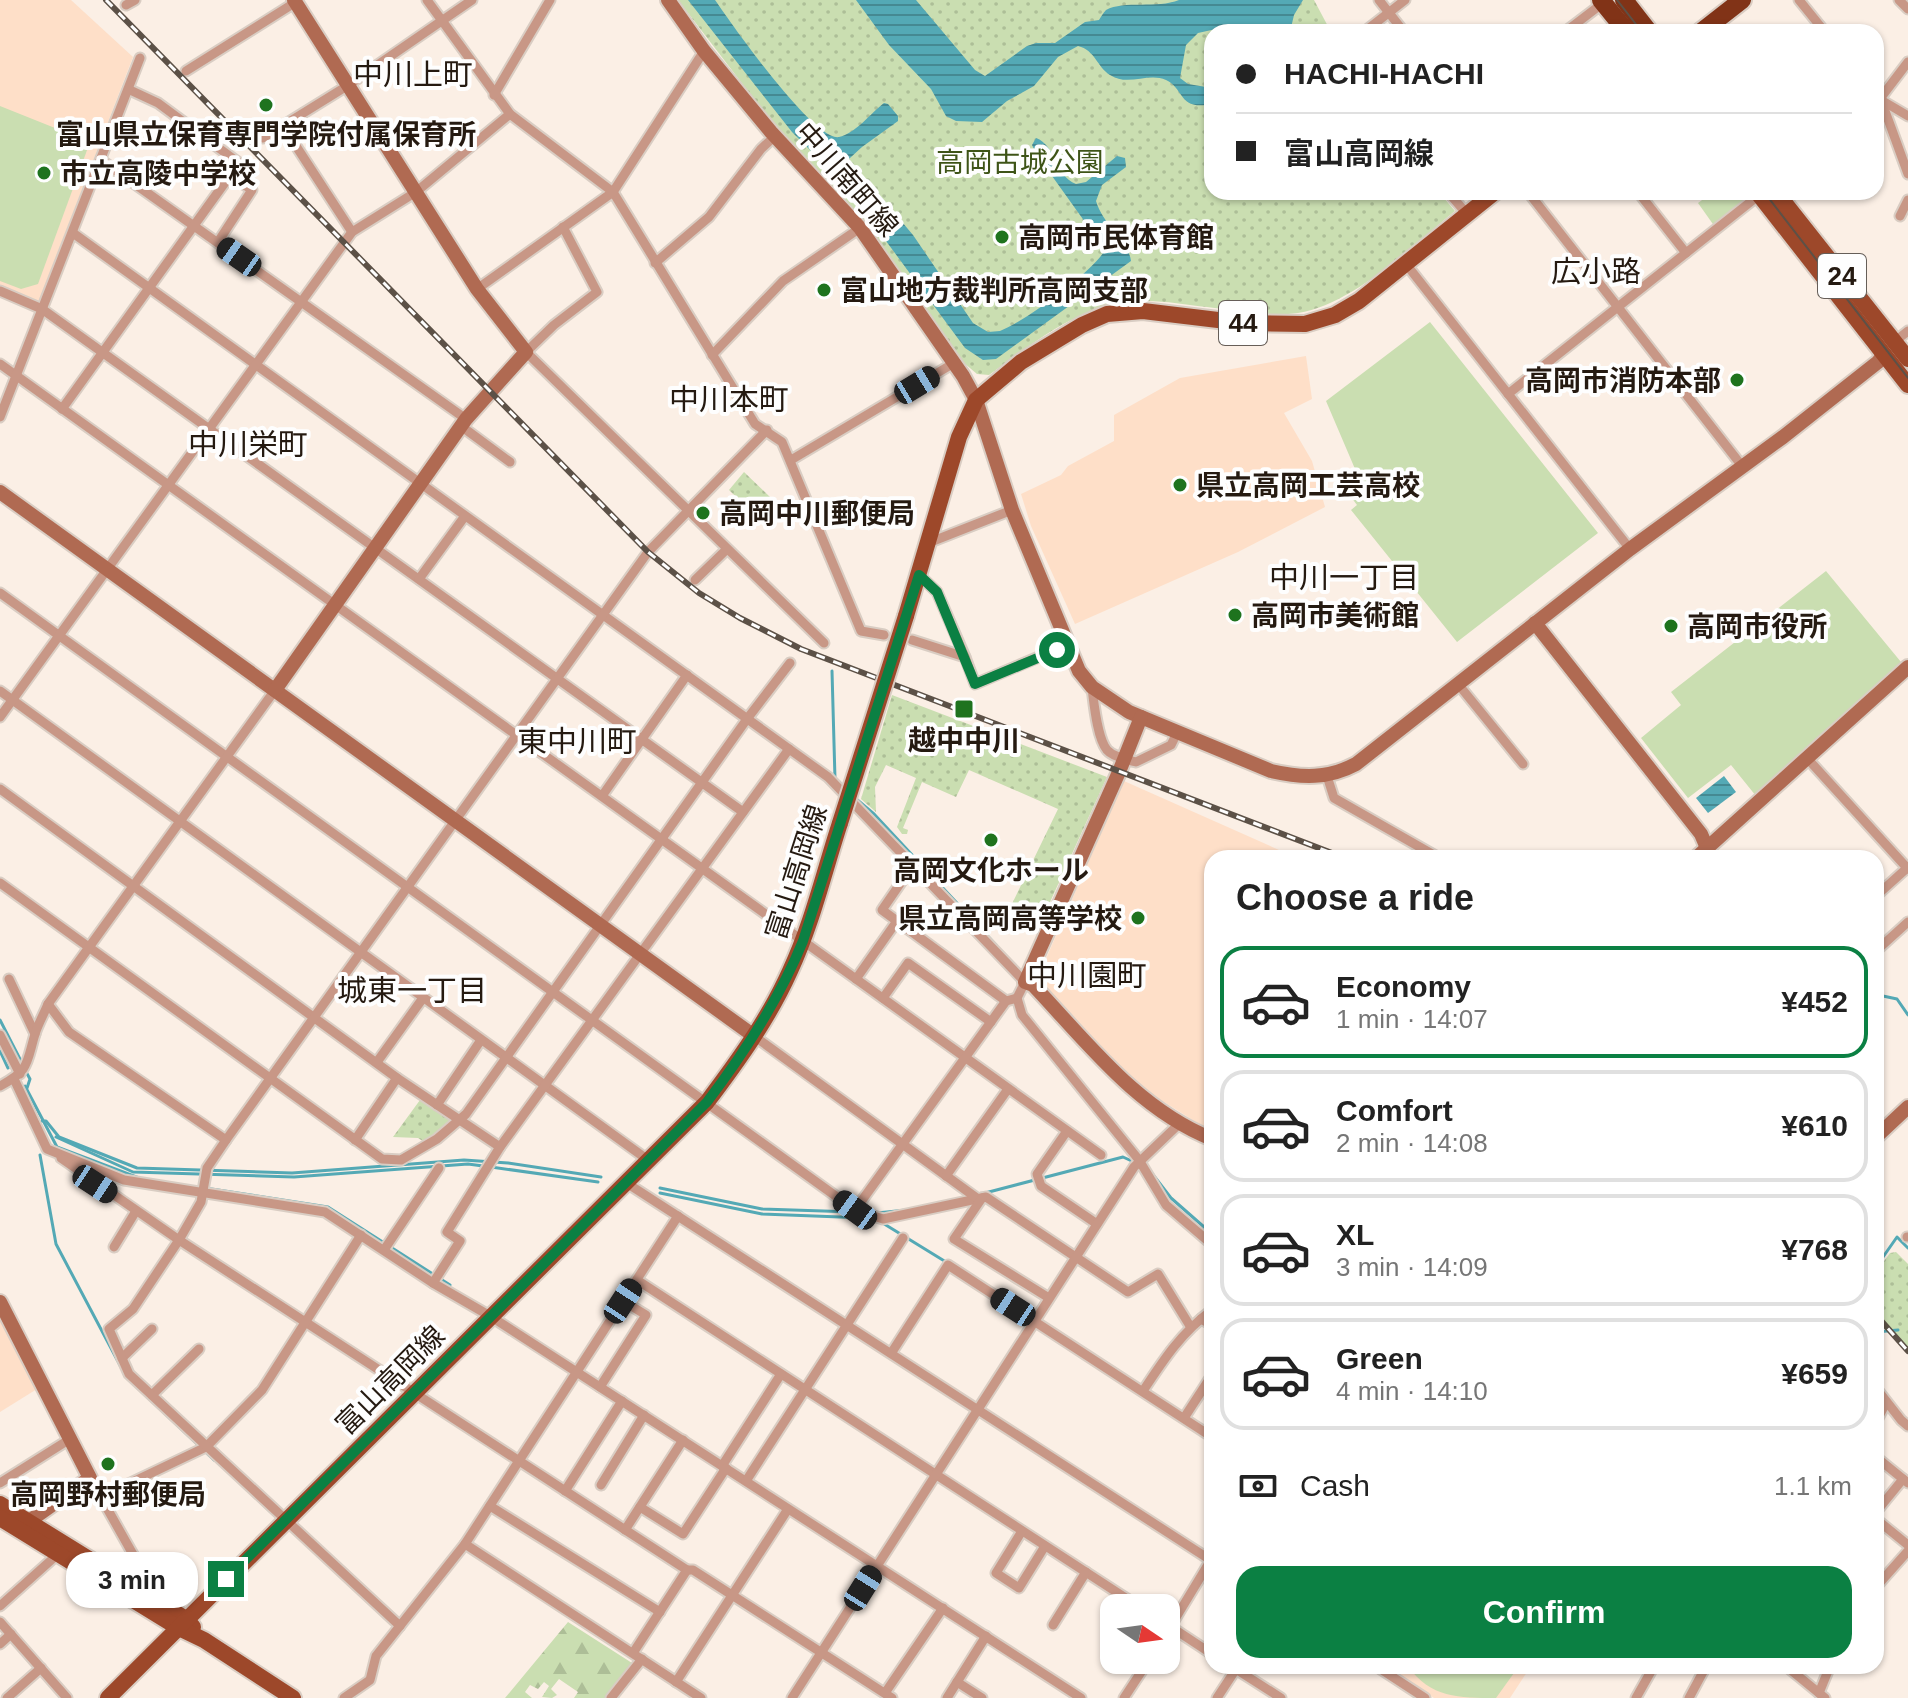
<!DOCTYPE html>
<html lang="en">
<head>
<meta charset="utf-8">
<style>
  body { margin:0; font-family:Arial,"Noto Sans JP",sans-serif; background:#f6f6f6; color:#222; height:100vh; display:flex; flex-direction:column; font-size:30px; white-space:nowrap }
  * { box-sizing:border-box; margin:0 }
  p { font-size:26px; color:#767676 }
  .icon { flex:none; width:44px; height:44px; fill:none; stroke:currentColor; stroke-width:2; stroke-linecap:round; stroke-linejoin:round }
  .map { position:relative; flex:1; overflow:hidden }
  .panel { position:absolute; left:1204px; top:850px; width:680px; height:824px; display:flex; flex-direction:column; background:#fff; border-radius:24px; box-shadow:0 2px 6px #0004 }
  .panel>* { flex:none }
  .top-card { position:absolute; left:1204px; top:24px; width:680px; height:176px; border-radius:24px; box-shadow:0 2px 6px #0004; display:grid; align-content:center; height:176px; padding:0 32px; background:#fff }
  .needle { width:52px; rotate:103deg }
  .fabs { position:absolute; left:1100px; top:1594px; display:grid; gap:16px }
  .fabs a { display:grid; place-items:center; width:80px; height:80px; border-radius:16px; background:#fff; box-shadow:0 2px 6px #0004; font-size:40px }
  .end { position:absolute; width:36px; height:36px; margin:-18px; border:10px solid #0b8043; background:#fff; box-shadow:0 0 0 4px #fff }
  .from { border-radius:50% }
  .bubble { position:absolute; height:56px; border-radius:24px; background:#fff; box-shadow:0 2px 6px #0004; font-size:26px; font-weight:600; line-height:56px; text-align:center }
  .car { position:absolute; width:24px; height:48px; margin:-24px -12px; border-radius:10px; box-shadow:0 0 6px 2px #0007; background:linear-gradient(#222 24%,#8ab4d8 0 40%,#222 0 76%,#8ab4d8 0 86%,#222 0) }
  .top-card b { display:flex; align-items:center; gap:28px; height:76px; font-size:30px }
  .top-card b+b { border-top:2px solid #e0e0e0 }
  .top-card i { width:20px; height:20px; background:#222 }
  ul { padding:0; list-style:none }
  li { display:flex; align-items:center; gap:24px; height:112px; margin:0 16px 12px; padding:0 16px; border:4px solid #e0e0e0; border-radius:24px }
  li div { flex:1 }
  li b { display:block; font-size:30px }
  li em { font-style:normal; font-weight:600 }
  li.selected { border-color:#0b8043 }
  li>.icon { width:72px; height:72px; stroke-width:1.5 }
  h2 { padding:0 32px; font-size:36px; line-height:96px }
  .pay { display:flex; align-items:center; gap:20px; height:88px; padding:0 32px; font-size:30px }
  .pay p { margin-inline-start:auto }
  .cta { display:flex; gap:16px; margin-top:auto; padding:16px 32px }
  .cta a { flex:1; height:92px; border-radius:24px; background:#0b8043; color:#fff; font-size:32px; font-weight:600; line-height:92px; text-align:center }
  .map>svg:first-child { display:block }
</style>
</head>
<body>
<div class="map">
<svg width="1908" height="1698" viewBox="0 0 1908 1698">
  <defs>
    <pattern id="forest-firs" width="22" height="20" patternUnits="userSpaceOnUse" patternTransform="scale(2)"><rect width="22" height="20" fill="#cadeb1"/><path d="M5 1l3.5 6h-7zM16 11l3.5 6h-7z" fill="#adbe97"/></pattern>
    <pattern id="park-dots" width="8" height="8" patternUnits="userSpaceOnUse" patternTransform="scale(2)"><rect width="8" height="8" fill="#cadeb1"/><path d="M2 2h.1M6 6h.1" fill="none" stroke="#adbe97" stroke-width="1.8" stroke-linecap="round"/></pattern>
    <pattern id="water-rules" width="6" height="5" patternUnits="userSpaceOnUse" patternTransform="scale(2)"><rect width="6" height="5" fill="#54a9b5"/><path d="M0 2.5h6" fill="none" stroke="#458992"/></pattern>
  </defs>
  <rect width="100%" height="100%" fill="#fbefe5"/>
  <g fill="#fedfc8">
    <path d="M0,0H71L133,57L38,304L0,289Z"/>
    <path d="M1306,356L1312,399L1284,413L1312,461L1325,507L1238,552L1075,624L1031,526L1021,494L1061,475L1068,466L1114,441V415L1180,378Z"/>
    <path d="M1124,781L1297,858H1212V1132L1140,1087L1037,979Z"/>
    <path d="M0,1317L37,1389L0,1412Z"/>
    <path d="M1385,1666H1531L1510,1698H1434Z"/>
  </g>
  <g fill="#cadeb1">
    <path d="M0,106L90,142L38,284L21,289L0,281Z"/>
    <path d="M1713,192H1745L1751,200L1715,227L1698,203Z"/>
    <path d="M1430,322L1598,533L1457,642L1351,510L1357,505L1351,497L1364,490L1326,401Z"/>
    <path d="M1826,571L1901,662L1756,796L1731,765L1688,798L1641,738L1681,705L1671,692Z"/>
    <path d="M1408,1666H1519L1496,1698C1459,1698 1430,1698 1408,1666Z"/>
  </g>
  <path fill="url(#forest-firs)" d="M568,1622L632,1663L631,1670L608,1698H574L578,1692L559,1679L551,1689L557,1695L552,1698L542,1697L549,1686L544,1682L538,1689L530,1685L525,1692L532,1698H505Z"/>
  <g fill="url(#park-dots)">
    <path d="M678,0H1314L1331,32H1212V192H1349L1350,196L1356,192H1439L1455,211C1412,246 1354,304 1298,313C1268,317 1236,310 1207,307C1187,305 1166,301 1146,301C1085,300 1036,341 989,375L977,374L964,363L868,230L831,187L781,134Z"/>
    <path d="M744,472L770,497L754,514L729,490Z"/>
    <path d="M892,695L1107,777L1040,924L1009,910L1058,809L969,770L956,797L922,782L903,828L908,830L907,834H902L897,827L916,778L886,765L875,787L876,812L861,799Z"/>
    <path d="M420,1100L458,1124L432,1147L418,1138L393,1137Z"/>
    <path d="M1896,1252L1908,1264V1348L1876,1313V1272L1890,1253Z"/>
  </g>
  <g fill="url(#water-rules)">
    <path d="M688,0H715C731,23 814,142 839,137C855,134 871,113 884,103L888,104L898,116V121L862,147L839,168L830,170L792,132Z"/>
    <path d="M856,0H916L975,70L985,76L1027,46L1036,43H1055L1085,22L1099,20C1101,17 1103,13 1106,10C1124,0 1157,9 1179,0H1303L1294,15L1290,32L1216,29L1198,33L1186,45L1180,78L1188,84L1212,88V104C1178,111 1185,89 1166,80C1148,72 1128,87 1110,75C1097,67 1095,50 1078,46L1058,57L1034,86L1007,101L982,122L956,121L946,116L931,89L889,45Z"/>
    <path d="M1036,138C1056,145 1055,176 1076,184L1086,182L1117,156L1125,158L1126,167L1102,185L1096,201C1103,225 1129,242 1131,261L996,359L983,360L965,348L855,199L869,187L875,190L913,235L973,323L988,332L1000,331C1024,322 1093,272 1105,250L1037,155L1032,145Z"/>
    <path d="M1724,776L1736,792L1708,813L1696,798Z"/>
  </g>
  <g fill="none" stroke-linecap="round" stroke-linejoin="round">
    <g stroke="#54a9b5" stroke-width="3">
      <path d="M832,671L835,779"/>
      <path d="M855,798L874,814L996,945"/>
      <path d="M1876,998L1883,996L1897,999L1908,1015"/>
      <path d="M0,1020L22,1063"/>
      <path d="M0,1051L8,1068"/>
      <path d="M25,1070L30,1079L27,1088"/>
      <path d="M25,1086L57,1147L139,1178"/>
      <path d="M42,1121H46L59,1137L137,1168L292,1173L464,1160L508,1163L601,1177"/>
      <path d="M56,1137L133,1172L294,1177L468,1164L483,1166"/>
      <path d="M40,1155L56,1244L122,1369"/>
      <path d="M491,1167L598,1182"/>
      <path d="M1147,1167L1171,1198L1212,1234"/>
      <path d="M205,1188L328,1207L450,1285"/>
      <path d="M660,1188L762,1209L854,1212"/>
      <path d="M660,1193L762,1214L866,1218"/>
      <path d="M985,1193L1123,1157L1136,1163"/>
      <path d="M877,1213L906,1210"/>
      <path d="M881,1222L946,1262"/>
      <path d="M1876,1267L1897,1237L1908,1248"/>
      <path d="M1876,1332L1898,1330"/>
      <path d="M125,1376L214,1460"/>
      <path d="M259,1501L274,1515"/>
    </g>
    <defs>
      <g id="street">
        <path d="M427,0L510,114L613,192L755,424L782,442L861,631L884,635"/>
        <path d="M1379,0L1404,32"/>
        <path d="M1799,0L1825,32"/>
        <path d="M1899,0L1908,9"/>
        <path d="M126,5L135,0"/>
        <path d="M1364,32L1405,0"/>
        <path d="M1565,32L1603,3"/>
        <path d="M186,71L296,2"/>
        <path d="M1876,94L1881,100L1908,174"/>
        <path d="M494,95L550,0"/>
        <path d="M1881,100L1908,116"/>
        <path d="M1876,104L1908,62"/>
        <path d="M283,126L352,232"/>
        <path d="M263,138L347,86L472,0"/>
        <path d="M101,160L466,419"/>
        <path d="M1448,192L1467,214"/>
        <path d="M1528,192L1742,466"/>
        <path d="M1638,192L1686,253"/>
        <path d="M1900,216L1908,200"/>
        <path d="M563,227L597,292L554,325L526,352L824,643"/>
        <path d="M73,233L828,777L1025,982L1017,998L1022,1015L1139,1160L1166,1205L1208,1241L1212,1239"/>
        <path d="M218,242L252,190L230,175"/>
        <path d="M655,263L709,217L761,149L775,136"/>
        <path d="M1406,264L1630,549"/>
        <path d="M477,289L613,192L704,51"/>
        <path d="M0,291L42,309L743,812"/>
        <path d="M1894,342L1908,331"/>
        <path d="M712,355L783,281L860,228"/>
        <path d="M0,364L1101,1155"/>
        <path d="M1508,394L1763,192"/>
        <path d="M62,409L239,163L158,103L130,90"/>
        <path d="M0,417L140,58"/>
        <path d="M461,426L510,462"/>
        <path d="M791,460L954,363"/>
        <path d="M928,543L1012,510"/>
        <path d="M919,575L937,592L965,657"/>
        <path d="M419,579L465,516"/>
        <path d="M695,580L727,549"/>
        <path d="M0,593L855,1210L883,1219L986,1197L1128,1292L1158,1274L1190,1326"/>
        <path d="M912,640L965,657L975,684L1067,645"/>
        <path d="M1458,684L1523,764"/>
        <path d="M1092,688C1094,703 1097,738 1107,750C1113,757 1128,760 1136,762L1171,745L1177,733"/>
        <path d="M0,691L648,1160"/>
        <path d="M0,717L352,232L416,192L510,114"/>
        <path d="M1806,757L1908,869"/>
        <path d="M1327,776L1334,798L1439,858"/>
        <path d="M0,789L397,1078L500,1147"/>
        <path d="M602,796L687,675"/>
        <path d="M913,865L882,910L1006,1001"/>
        <path d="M0,883L382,1159L401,1160L437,1139L466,1114L747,719L790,663"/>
        <path d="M1876,896L1907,868"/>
        <path d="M1876,951L1908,922"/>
        <path d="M9,979L35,1034"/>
        <path d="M856,979L897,921"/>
        <path d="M883,998L908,963L991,1022"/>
        <path d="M48,1004L69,1032L226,1140"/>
        <path d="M0,1035L20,1074"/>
        <path d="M754,1036L978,1199"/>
        <path d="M377,1062L423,998"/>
        <path d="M14,1079L47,1149L124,1180L325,1212L433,1283L490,1316L1081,1698"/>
        <path d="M0,1086C30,1070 26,1064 35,1034C38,1024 44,1014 48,1004L275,690"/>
        <path d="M437,1105L481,1040"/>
        <path d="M1067,1131L1037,1174L1041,1186L1097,1224"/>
        <path d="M355,1140L397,1078"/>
        <path d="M61,1158L179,1240L687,1570L633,1653"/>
        <path d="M946,1176L1008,1089"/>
        <path d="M625,1182L1212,1561"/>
        <path d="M982,1198L954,1239L1049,1298"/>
        <path d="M855,1210L1006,1001L1017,998"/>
        <path d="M1907,1237H1908"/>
        <path d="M114,1247L136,1211"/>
        <path d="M384,1250L439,1168"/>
        <path d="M637,1280L1141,1608"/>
        <path d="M433,1283L460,1241L447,1232L500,1147L789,749"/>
        <path d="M1201,1319L1212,1325"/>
        <path d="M892,1352L948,1265L1212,1437"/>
        <path d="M122,1358L152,1329"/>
        <path d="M600,1387L646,1315L623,1301"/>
        <path d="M1876,1388L1901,1420L1908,1426"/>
        <path d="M1143,1391C1164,1359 1181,1333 1212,1310"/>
        <path d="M152,1395L199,1349"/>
        <path d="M1184,1418L1212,1375"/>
        <path d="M1876,1422L1886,1403"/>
        <path d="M1876,1457L1908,1483"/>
        <path d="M722,1466L781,1374"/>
        <path d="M90,1478L139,1565L123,1581"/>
        <path d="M746,1481L903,1238"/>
        <path d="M0,1483L70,1439"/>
        <path d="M601,1485L644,1415"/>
        <path d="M565,1491L622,1401"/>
        <path d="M101,1497L206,1447L262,1390L361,1235"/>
        <path d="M490,1506L660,1612"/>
        <path d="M640,1507L683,1534L726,1468"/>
        <path d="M1876,1512L1903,1479"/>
        <path d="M1876,1519L1908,1545"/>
        <path d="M625,1530L683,1440"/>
        <path d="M1022,1531L996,1573L1019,1588L1045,1546"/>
        <path d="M465,1544L701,1698"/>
        <path d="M687,1570H693L892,1698"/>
        <path d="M1876,1587L1908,1551"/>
        <path d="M0,1606L58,1554"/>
        <path d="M0,1622L67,1698"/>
        <path d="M1053,1625L1086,1572"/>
        <path d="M1168,1625L1212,1654"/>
        <path d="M400,1626L129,1374L109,1329L133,1309L179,1240L201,1202L207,1168L226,1140L648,552L767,430"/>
        <path d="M1166,1634L1212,1558"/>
        <path d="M0,1644L11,1634"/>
        <path d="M1231,1666L1281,1698"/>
        <path d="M1376,1666L1425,1698"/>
        <path d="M1786,1666L1825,1698"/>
        <path d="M676,1682L788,1509"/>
        <path d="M957,1682L982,1698"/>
        <path d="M885,1693L943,1608"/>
        <path d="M1819,1693L1830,1666"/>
        <path d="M7,1698L41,1668"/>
        <path d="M344,1698L370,1680L376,1656L465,1544L678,1216"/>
        <path d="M611,1698L642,1659"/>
        <path d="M792,1698L1134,1167L1179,1124"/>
        <path d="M947,1698L986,1636"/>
        <path d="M1124,1698L1149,1660"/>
        <path d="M1217,1698L1236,1669"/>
        <path d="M1636,1698L1654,1666"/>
        <path d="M1689,1698L1704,1670L1700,1666"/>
      </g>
      <g id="secondary">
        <path d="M668,0L704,51L771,132L860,228L963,376L976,400L1012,510L1079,671L1092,687L1129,712L1271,771C1302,778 1328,779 1356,764L1630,549L1783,437L1878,362L1884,354"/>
        <path d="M0,492L754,1036"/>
        <path d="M1535,623L1701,834L1707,848"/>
        <path d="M275,690L466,419L526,352L477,289L294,0"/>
        <path d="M1141,717L1119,772L1025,982L1033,985C1087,1042 1137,1109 1212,1139"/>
        <path d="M1696,858L1908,667"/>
        <path d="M1876,1137L1908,1107"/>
        <path d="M0,1302L90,1478L28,1522L25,1529"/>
      </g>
      <g id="primary">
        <path d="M1757,192L1908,385"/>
        <path d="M1776,192L1908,359"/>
        <path d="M906,616L959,437L976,400L1021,362L1082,325L1107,314L1143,311L1243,323L1305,324L1335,315L1359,301L1495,192"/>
        <path d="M0,1504L186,1619L193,1627"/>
        <path d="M0,1518L177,1627L204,1640L293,1698"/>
        <path d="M108,1698L707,1102C738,1061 769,1018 790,971C812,924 824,872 840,823"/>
      </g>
      <g id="highway">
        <path d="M1601,0L1627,32"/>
        <path d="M1624,0L1649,32"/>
        <path d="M1701,32L1742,0"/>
      </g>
    </defs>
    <use href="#street" stroke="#d9cdc3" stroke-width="13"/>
    <use href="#secondary" stroke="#d9cdc3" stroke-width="18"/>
    <use href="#primary" stroke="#d9cdc3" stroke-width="20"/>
    <use href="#highway" stroke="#d9cdc3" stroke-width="22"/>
    <use href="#street" stroke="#c89786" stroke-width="9"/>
    <use href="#secondary" stroke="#b06a52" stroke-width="14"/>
    <use href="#primary" stroke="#9d482a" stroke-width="16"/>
    <use href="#highway" stroke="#813317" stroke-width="18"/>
    <g stroke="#5c5147" stroke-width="2">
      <path d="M1617,0L1642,32"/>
      <path d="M1764,192L1908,378"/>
    </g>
    <defs>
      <g id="rail">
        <path d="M106,0L648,552L699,593L740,618L801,649L1345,858"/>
        <path d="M1876,1315L1908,1351"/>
      </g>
    </defs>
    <use href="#rail" stroke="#5c5147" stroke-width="6"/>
    <use href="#rail" stroke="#fefefe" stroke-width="3" stroke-dasharray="9" stroke-linecap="butt"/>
    <defs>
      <path id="primary-bridge" d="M840,823L906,616"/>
    </defs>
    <use href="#primary-bridge" stroke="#d9cdc3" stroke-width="20" stroke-linecap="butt"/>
    <use href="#primary-bridge" stroke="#9d482a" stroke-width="16"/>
  </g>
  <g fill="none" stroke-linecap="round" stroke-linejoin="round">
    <path stroke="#0b8043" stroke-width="10" d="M226,1579L707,1102C745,1052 779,1000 803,941L919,575L937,592L975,684L1057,650"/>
  </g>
  <g fill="#1e731e" stroke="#fefefe" stroke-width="3">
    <circle cx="266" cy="105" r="8"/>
    <circle cx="44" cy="173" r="8"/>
    <circle cx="1002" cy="237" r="8"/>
    <circle cx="824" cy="290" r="8"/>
    <circle cx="1737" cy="380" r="8"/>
    <circle cx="1180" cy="485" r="8"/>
    <circle cx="703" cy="513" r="8"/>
    <circle cx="1235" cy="615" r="8"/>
    <circle cx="1671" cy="626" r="8"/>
    <rect x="954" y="699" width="20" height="20" rx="4"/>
    <circle cx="991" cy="840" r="8"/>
    <circle cx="1138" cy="918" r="8"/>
    <circle cx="108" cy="1464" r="8"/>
  </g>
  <g text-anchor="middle" stroke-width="8" stroke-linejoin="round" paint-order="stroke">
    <g fill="#fefefe" stroke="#665e58" stroke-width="2">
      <rect x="1818" y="254" width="48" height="44" rx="6"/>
      <rect x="1219" y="301" width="48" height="44" rx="6"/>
    </g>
    <g font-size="26" font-weight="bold" fill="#251a11">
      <text x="1842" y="285">24</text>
      <text x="1243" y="332">44</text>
    </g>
    <g font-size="28" font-weight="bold" fill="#251a11" stroke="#fefefe" text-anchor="start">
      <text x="266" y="144" text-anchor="middle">富山県立保育専門学院付属保育所</text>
      <text x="60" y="183">市立高陵中学校</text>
      <text x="1018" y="247">高岡市民体育館</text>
      <text x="840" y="300">富山地方裁判所高岡支部</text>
      <text x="1721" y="390" text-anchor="end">高岡市消防本部</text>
      <text x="1196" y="495">県立高岡工芸高校</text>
      <text x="719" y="523">高岡中川郵便局</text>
      <text x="1251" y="625">高岡市美術館</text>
      <text x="1687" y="636">高岡市役所</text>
      <text x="964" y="750" text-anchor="middle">越中中川</text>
      <text x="991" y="880" text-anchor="middle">高岡文化ホール</text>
      <text x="1122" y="928" text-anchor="end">県立高岡高等学校</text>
      <text x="108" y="1504" text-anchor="middle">高岡野村郵便局</text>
    </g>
    <g font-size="28" fill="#3e5417" stroke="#fefefe">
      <text x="1020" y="172">高岡古城公園</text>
    </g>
    <g font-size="28" fill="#251a11" stroke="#fefefe">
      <text transform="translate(847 179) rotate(49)" y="10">中川南町線</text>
      <text transform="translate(796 872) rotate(-72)" y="10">富山高岡線</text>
      <text transform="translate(390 1380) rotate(-45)" y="10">富山高岡線</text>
    </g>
    <g font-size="30" fill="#251a11" stroke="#fefefe">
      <text x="413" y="85">中川上町</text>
      <text x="1596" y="282">広小路</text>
      <text x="729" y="410">中川本町</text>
      <text x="248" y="455">中川栄町</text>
      <text x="1344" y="588">中川一丁目</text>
      <text x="577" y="752">東中川町</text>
      <text x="1087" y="986">中川園町</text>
      <text x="412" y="1001">城東一丁目</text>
    </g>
  </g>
</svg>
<div class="fabs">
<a><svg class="needle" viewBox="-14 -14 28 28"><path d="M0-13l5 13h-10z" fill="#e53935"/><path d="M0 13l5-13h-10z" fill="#767676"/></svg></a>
</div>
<i class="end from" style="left:1057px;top:650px"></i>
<i class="end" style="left:226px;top:1579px"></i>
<div class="bubble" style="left:66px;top:1552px;width:132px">3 min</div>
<i class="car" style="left:239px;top:257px;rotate:305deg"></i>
<i class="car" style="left:917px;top:385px;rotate:59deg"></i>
<i class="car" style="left:95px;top:1184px;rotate:123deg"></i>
<i class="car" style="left:855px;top:1210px;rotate:306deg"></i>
<i class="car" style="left:623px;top:1301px;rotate:33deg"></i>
<i class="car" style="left:1013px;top:1307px;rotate:303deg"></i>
<i class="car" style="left:863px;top:1588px;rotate:32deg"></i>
<div class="top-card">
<b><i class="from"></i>HACHI-HACHI</b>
<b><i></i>富山高岡線</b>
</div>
<section class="panel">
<h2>Choose a ride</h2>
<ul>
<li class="selected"><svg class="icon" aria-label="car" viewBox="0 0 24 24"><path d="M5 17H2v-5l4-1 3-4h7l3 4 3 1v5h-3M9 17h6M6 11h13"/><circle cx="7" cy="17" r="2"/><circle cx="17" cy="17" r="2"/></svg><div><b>Economy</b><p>1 min · 14:07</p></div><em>¥452</em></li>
<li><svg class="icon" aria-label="car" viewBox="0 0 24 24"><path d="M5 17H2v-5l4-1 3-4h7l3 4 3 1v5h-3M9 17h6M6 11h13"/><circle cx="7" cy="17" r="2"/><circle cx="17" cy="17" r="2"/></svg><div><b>Comfort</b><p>2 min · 14:08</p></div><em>¥610</em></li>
<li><svg class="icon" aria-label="car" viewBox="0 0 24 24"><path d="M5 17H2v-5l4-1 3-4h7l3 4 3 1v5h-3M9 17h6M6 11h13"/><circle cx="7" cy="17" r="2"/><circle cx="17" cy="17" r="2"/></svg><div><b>XL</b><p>3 min · 14:09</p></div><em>¥768</em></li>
<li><svg class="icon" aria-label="car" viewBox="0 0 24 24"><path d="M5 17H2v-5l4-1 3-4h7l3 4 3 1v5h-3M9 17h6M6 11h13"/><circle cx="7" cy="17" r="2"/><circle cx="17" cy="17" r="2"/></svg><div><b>Green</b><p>4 min · 14:10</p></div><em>¥659</em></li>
</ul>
<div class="pay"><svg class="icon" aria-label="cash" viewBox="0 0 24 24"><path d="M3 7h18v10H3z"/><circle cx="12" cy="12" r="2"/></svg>Cash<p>1.1 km</p></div>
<div class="cta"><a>Confirm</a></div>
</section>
</div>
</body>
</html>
